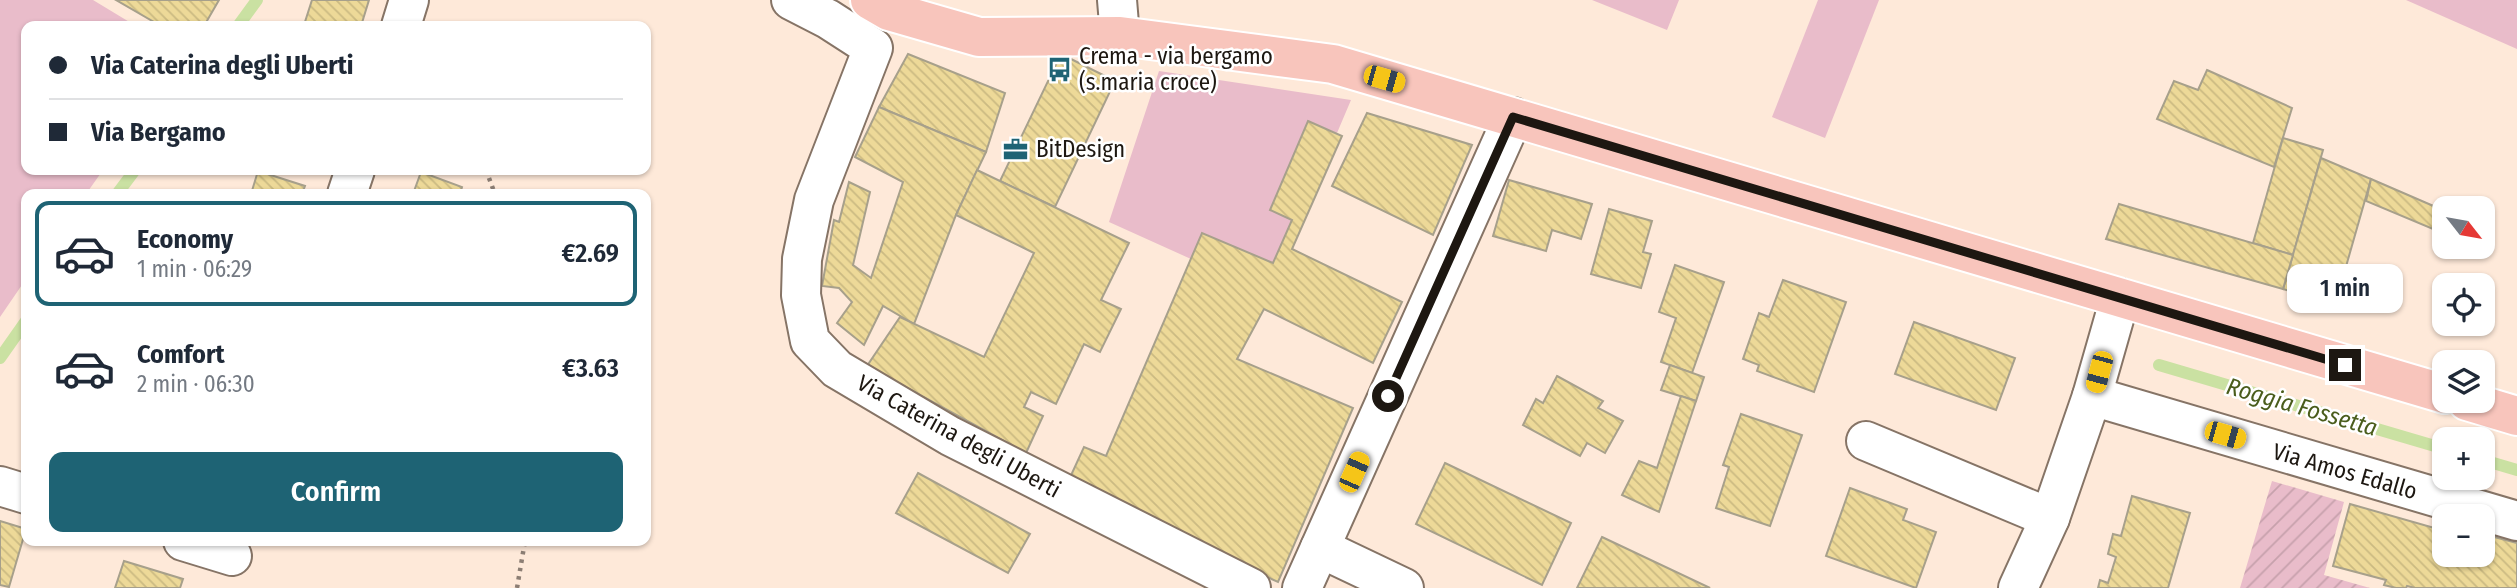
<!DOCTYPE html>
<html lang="en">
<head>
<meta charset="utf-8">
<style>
  body { margin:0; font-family:"Fira Sans Condensed",sans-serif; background:#f6f6f7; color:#1f2937; height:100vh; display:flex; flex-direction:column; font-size:26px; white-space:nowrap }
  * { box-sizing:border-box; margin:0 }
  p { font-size:23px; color:#747a83 }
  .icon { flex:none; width:38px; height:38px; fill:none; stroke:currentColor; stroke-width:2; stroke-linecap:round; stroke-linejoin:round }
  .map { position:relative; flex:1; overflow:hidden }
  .sheet { position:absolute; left:21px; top:189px; width:630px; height:357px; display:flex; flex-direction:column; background:#fff; border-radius:14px; box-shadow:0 2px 5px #0004 }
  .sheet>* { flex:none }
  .hud { position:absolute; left:21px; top:21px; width:630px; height:154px; border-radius:14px; box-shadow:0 2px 5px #0004; display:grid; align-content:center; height:154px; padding:0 28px; background:#fff }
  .needle { width:46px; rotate:121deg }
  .buttons { position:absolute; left:2432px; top:196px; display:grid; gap:14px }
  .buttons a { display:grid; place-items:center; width:63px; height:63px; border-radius:14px; background:#fff; box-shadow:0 2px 5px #0004; font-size:35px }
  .end { position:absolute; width:32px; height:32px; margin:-16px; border:9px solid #1d1711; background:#fff; box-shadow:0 0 0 4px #fff }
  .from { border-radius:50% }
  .bubble { position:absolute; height:49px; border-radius:14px; background:#fff; box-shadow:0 2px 5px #0004; font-size:23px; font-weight:600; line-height:49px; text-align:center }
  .car { position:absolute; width:21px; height:42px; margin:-21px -10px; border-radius:9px; box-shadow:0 0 5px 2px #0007; background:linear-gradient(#f5c518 24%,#345 0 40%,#f5c518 0 76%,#345 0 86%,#f5c518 0) }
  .hud b { display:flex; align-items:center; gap:24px; height:66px; font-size:26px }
  .hud b+b { border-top:2px solid #e0e1e3 }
  .hud i { width:18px; height:18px; background:#1f2937 }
  ul { padding:12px 0 0; list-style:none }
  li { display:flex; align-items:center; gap:21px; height:105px; margin:0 14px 10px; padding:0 14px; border:4px solid transparent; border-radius:14px }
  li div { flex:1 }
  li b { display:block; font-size:26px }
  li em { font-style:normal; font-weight:600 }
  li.on { border-color:#1e6374 }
  li>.icon { width:63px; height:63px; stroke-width:1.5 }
  .primary-button { display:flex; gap:14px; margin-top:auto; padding:14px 28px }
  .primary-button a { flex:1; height:80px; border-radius:14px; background:#1e6374; color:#fff; font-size:28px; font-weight:600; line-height:80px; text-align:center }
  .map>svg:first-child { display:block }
</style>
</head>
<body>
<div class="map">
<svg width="2517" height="588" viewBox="0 0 2517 588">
  <defs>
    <pattern id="garden-furrows" width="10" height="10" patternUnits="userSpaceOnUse" patternTransform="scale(1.75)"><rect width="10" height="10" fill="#e9bcca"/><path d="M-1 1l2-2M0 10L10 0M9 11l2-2" fill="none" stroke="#c7a1ac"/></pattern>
    <pattern id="building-back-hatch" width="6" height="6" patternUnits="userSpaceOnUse" patternTransform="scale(1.75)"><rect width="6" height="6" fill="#edd998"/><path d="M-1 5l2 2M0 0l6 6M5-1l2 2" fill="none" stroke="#cbba82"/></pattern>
  </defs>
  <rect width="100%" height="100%" fill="#fee9d9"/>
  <g fill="#e9bcca">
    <path d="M0,0H93L136,26H26V170H103L86,194H26V279L0,317Z"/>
    <path d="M1592,0H1679L1667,30Z"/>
    <path d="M1818,0H1879L1825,138L1772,117Z"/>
    <path d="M2406,0H2517V49Z"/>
    <path d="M1159,71L1351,100L1337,133L1308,121L1270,210L1292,220L1273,263L1203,233L1191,259L1109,222Z"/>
  </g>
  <path fill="url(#garden-furrows)" d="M2272,481L2344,502L2324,575L2370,588H2240Z"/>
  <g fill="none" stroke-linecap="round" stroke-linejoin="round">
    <g stroke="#cae1a2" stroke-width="12">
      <path d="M238,26L257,0"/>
      <path d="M117,194L135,170"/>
      <path d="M0,358L26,321"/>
      <path d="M2159,365L2445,449"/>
      <path d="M2483,460L2517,470"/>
    </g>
  </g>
  <g fill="url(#building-back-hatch)" stroke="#a7a08b" stroke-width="2">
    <path d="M116,0H219L204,26H161Z"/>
    <path d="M312,0H369L361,26H306L304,25Z"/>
    <path d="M908,54L1005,93L986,152L879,107Z"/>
    <path d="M1061,54L1115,81L1055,207L1000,181Z"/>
    <path d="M2207,70L2292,108L2274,167L2157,119L2174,81L2198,90Z"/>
    <path d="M879,107L986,152L956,215L914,324L883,306L864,345L837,323L852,302L839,288L822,286L834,220L839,222L849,182L870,192L853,265L871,278L903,182L855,157Z"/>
    <path d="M1367,113L1472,145L1433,235L1332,186Z"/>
    <path d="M1308,121L1342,136L1292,249L1402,302L1373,363L1264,309L1237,359L1353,408L1278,582L1067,484L1084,447L1106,456L1202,233L1273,263L1292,220L1270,210Z"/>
    <path d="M2283,138L2323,150L2293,255L2253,243Z"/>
    <path d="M2321,158L2371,179L2335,305L2283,289Z"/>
    <path d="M977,170L1129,243L1101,300L1121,309L1100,352L1084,344L1056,404L1031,392L1024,407L1043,416L1026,453L867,366L900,317L984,357L1034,253L956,215Z"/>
    <path d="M258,171L305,186L302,194H251Z"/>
    <path d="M421,172L462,187L460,194H413Z"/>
    <path d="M2371,179L2445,211V234L2366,201Z"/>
    <path d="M1509,180L1592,204L1581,239L1552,230L1546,251L1493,236Z"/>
    <path d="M2119,204L2293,255L2283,289L2106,239Z"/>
    <path d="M1609,209L1652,221L1643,252L1651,254L1641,288L1591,274Z"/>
    <path d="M1675,265L1724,282L1692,373L1661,362L1676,318L1659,312Z"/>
    <path d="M1783,280L1846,302L1814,392L1757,371L1759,365L1743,359L1759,313L1769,317Z"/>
    <path d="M1914,322L2015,358L1996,410L1895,374Z"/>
    <path d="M1670,365L1704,377L1696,401L1661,390Z"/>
    <path d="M1557,376L1603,401L1598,408L1623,421L1605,453L1587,443L1580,456L1523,425L1536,399L1543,403Z"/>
    <path d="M1681,396L1696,401L1659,512L1622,495L1639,461L1657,468Z"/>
    <path d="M1741,414L1802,435L1770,526L1716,508L1729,467L1723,465Z"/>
    <path d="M1445,463L1571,523L1542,585L1416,524Z"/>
    <path d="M918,473L1030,534L1008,573L896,513Z"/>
    <path d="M1850,488L1907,509L1903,520L1936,532L1916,588L1826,556Z"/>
    <path d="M2132,496L2190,513L2168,588H2098L2100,580L2108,583L2116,557L2108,554L2113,534L2121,536Z"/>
    <path d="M2350,504L2445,531V555H2483V534L2517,543V588H2415L2407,586L2406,588H2396L2384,585L2386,580L2333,566Z"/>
    <path d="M0,521L26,529L9,587L0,585Z"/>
    <path d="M1602,537L1710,588H1577Z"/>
    <path d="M124,561L183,579L180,588H115Z"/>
  </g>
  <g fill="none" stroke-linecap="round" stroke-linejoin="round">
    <defs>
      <g id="minor">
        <path d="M791,0L828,19L873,48L814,200L802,259L801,295L810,341L837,369L950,436L1251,588"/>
        <path d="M1117,0L1120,36"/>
        <path d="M401,26L409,0"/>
        <path d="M347,194L355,170"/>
        <path d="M2092,396L2517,521"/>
        <path d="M1866,441L2050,518"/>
        <path d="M0,486L26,494"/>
        <path d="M183,541L232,556"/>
        <path d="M1320,548L1404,588"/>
        <path d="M1302,588L1513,117"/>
        <path d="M2018,588L2050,518L2092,396L2120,298"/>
      </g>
      <g id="major">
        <path d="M870,0L889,11L979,37L1120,36L1333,64L2445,394"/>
        <path d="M2467,401L2517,416"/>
      </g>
    </defs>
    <use href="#minor" stroke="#867466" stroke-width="42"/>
    <use href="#major" stroke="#fff" stroke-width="42"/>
    <g stroke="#8c7e74" stroke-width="4.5" stroke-dasharray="3.5 5" stroke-linecap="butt">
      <path d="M486,170L495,194"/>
      <path d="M517,588L525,541"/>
    </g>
    <use href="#minor" stroke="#fff" stroke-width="38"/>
    <use href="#major" stroke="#f8c5bc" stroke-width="38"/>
  </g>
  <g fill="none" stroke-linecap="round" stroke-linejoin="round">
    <path stroke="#1d1711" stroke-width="9" d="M1388,396L1513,117L2345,365"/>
  </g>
  <defs>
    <symbol id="bus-bare" viewBox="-9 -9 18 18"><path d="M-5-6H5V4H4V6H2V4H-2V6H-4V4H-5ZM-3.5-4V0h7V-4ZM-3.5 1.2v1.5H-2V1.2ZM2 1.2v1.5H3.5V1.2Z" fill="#1e6374" stroke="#fff" stroke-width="2.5" paint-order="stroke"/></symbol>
    <symbol id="office-bare" viewBox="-9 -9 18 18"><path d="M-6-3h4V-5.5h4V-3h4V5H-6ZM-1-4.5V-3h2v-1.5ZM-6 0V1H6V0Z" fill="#1e6374" stroke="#fff" stroke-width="2.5" paint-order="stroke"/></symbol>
  </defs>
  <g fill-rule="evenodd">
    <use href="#bus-bare" x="1042" y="52" width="35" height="35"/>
    <use href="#office-bare" x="998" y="132" width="35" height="35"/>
  </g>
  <g text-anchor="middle" stroke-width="5" stroke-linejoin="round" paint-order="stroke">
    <g font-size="23" fill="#1d1711" stroke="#fff" text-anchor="start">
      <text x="1079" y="64">Crema - via bergamo<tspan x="1079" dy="26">(s.maria croce)</tspan></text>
      <text x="1036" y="157">BitDesign</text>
    </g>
    <g font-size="23" fill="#1d1711" stroke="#fff">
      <text transform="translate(959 436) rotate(29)" y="8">Via Caterina degli Uberti</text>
      <text transform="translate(2345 471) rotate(16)" y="8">Via Amos Edallo</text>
    </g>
    <g font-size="24" font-style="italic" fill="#4a5d1c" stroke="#fff">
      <text transform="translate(2302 407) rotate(16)" y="8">Roggia Fossetta</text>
    </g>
  </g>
</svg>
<div class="buttons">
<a><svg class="needle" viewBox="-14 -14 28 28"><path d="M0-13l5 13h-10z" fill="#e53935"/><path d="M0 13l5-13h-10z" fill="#747a83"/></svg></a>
<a><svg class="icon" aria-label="locate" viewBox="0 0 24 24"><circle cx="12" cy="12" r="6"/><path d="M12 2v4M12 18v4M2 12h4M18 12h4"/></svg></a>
<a><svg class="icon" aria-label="layers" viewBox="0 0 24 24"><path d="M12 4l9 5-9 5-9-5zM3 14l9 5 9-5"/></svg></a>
<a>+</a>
<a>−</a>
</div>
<i class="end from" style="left:1388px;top:396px"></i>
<i class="end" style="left:2345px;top:365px"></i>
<div class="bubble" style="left:2287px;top:264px;width:116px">1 min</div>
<i class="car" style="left:1384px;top:79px;rotate:106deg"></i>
<i class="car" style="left:2099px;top:372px;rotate:195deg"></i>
<i class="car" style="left:2225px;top:435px;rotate:106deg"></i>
<i class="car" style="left:1354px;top:472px;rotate:24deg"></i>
<div class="hud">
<b><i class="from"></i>Via Caterina degli Uberti</b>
<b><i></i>Via Bergamo</b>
</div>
<section class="sheet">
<ul>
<li class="on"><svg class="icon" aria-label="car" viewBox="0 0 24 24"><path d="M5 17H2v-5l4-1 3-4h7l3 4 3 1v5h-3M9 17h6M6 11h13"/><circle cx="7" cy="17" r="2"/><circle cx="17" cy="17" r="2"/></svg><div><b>Economy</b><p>1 min · 06:29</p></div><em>€2.69</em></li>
<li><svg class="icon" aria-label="car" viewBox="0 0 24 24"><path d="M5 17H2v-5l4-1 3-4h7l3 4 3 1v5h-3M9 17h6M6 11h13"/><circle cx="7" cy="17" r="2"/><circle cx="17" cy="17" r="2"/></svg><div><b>Comfort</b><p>2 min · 06:30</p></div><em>€3.63</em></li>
</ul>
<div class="primary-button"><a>Confirm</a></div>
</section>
</div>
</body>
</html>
